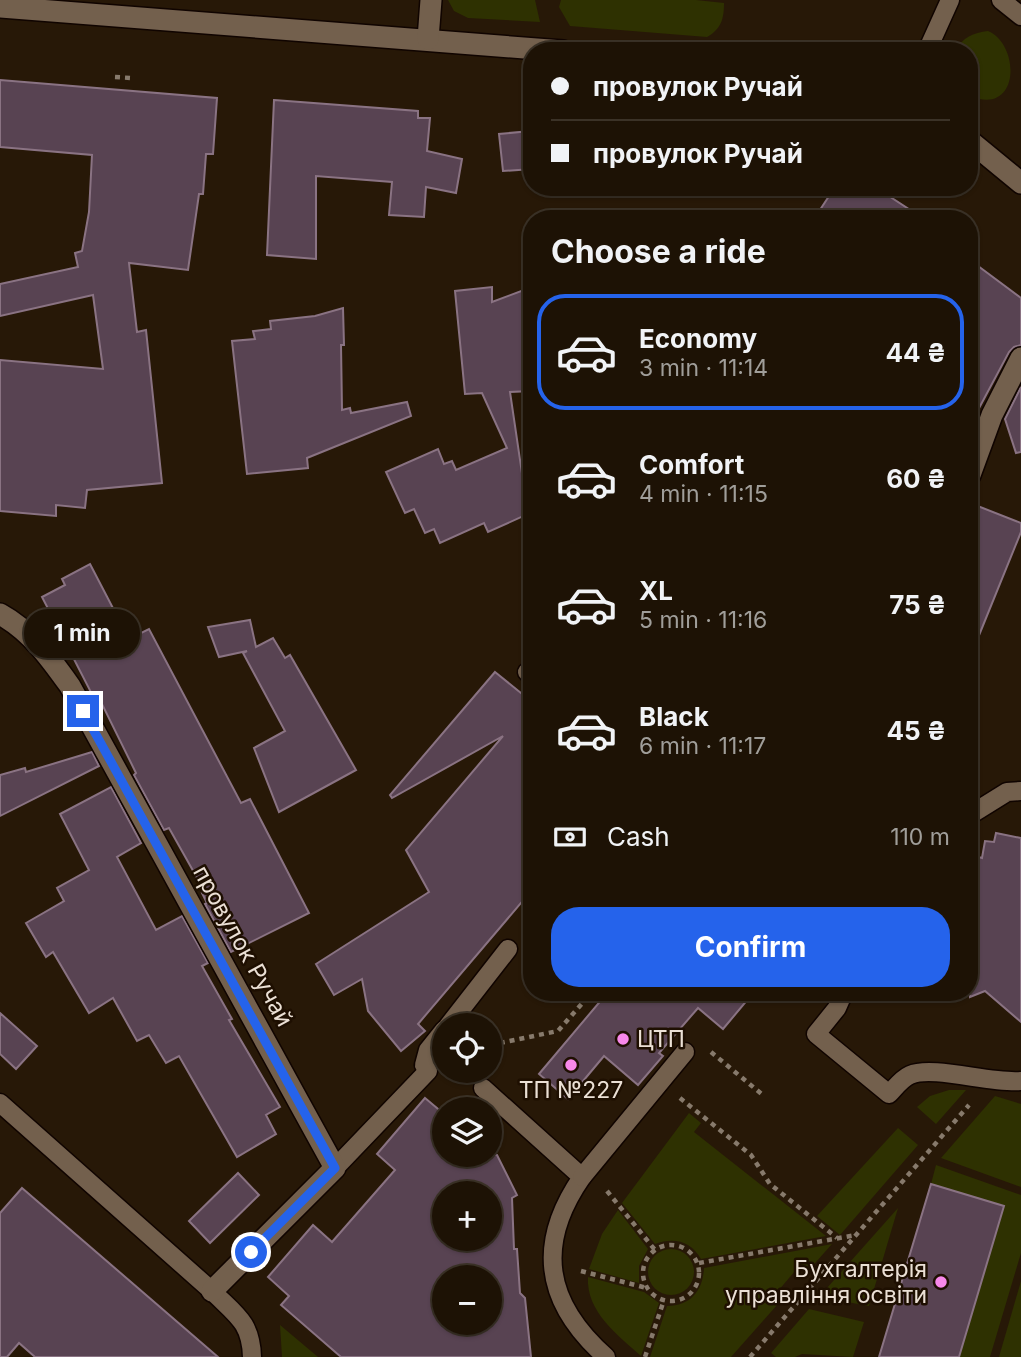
<!DOCTYPE html>
<html lang="en">
<head>
<meta charset="utf-8">
<style>
  body { margin:0; font-family:Inter,sans-serif; background:#2a2013; color:#f1f3f6; height:100vh; display:flex; flex-direction:column; font-size:26px; white-space:nowrap }
  * { box-sizing:border-box; margin:0 }
  p { font-size:23px; color:#a09e9a }
  .icon { flex:none; width:38px; height:38px; fill:none; stroke:currentColor; stroke-width:2; stroke-linecap:round; stroke-linejoin:round }
  .map { position:relative; flex:1; overflow:hidden }
  .side { position:absolute; left:523px; top:210px; width:455px; height:791px; display:flex; flex-direction:column; background:#1d1205; border-radius:28px; box-shadow:0 2px 5px #0004,0 0 0 2px #3b3227 }
  .side>* { flex:none }
  .banner { position:absolute; left:523px; top:42px; width:455px; height:154px; border-radius:28px; box-shadow:0 2px 5px #0004,0 0 0 2px #3b3227; display:grid; align-content:center; height:154px; padding:0 28px; background:#1d1205 }
  .fabs { position:absolute; left:432px; top:1013px; display:grid; gap:14px }
  .fabs a { display:grid; place-items:center; width:70px; height:70px; border-radius:50%; background:#1d1205; box-shadow:0 2px 5px #0004,0 0 0 2px #3b3227; font-size:35px }
  .end { position:absolute; width:32px; height:32px; margin:-16px; border:9px solid #2563eb; background:#fff; box-shadow:0 0 0 4px #fff }
  .from { border-radius:50% }
  .bubble { position:absolute; height:49px; border-radius:24px; background:#1d1205; box-shadow:0 2px 5px #0004,0 0 0 2px #3b3227; font-size:23px; font-weight:700; line-height:49px; text-align:center }
  .banner b { display:flex; align-items:center; gap:24px; height:66px; font-size:26px }
  .banner b+b { border-top:2px solid #3b3227 }
  .banner i { width:18px; height:18px; background:#f1f3f6 }
  ul { padding:0; list-style:none }
  li { display:flex; align-items:center; gap:21px; height:116px; margin:0 14px 10px; padding:0 14px; border:4px solid transparent; border-radius:28px }
  li div { flex:1 }
  li b { display:block; font-size:26px }
  li em { font-style:normal; font-weight:700 }
  li.current { border-color:#2563eb }
  li>.icon { width:63px; height:63px; stroke-width:1.5 }
  h2 { padding:0 28px; font-size:32px; line-height:84px }
  .pay { display:flex; align-items:center; gap:18px; height:77px; padding:0 28px; font-size:26px }
  .pay p { margin-inline-start:auto }
  .button { display:flex; gap:14px; margin-top:auto; padding:14px 28px }
  .button a { flex:1; height:80px; border-radius:28px; background:#2563eb; color:#fff; font-size:28px; font-weight:700; line-height:80px; text-align:center }
  .map>svg:first-child { display:block }
</style>
</head>
<body>
<div class="map">
<svg width="1021" height="1357" viewBox="0 0 1021 1357">
  <rect width="100%" height="100%" fill="#271807"/>
  <g fill="#2e3101">
    <path d="M448,0H535L540,22L468,18L454,11Z"/>
    <path d="M561,0H696L724,3C724,19 721,29 707,37L570,26L559,7Z"/>
    <path d="M988,31C1021,45 1020,117 970,96V51H955C963,37 973,33 988,31Z"/>
    <path d="M949,1090H966L936,1124L917,1107L930,1096Z"/>
    <path d="M995,1096L1021,1104V1187L941,1158Z"/>
    <path d="M689,1113L701,1123L694,1132L826,1236L701,1259C691,1241 674,1237 655,1244L622,1203Z"/>
    <path d="M898,1128L918,1145L840,1235L817,1216Z"/>
    <path d="M936,1165L1021,1195V1253L990,1357H959L1004,1207L931,1184Z"/>
    <path d="M898,1208L869,1306L819,1297Z"/>
    <path d="M618,1210L648,1249L639,1266V1283L589,1269L602,1234Z"/>
    <path d="M832,1244L808,1271H795L778,1291V1304L731,1357H650L667,1306C691,1306 703,1290 704,1268Z"/>
    <circle cx="671" cy="1272" r="23"/>
    <path d="M588,1277L644,1292L659,1303L641,1356C618,1335 586,1312 588,1277Z"/>
    <path d="M1021,1281V1357H999Z"/>
    <path d="M809,1309L864,1322L853,1357L802,1354L795,1357H776L771,1353Z"/>
    <path d="M280,1325L318,1357H282Z"/>
  </g>
  <g fill="#584352" stroke="#8a7383" stroke-width="2" fill-rule="evenodd">
    <path d="M0,80L217,98L213,154H206L203,194H199L188,270L129,263L137,332L146,330L162,483L87,490L85,508L56,505V516L0,511V360L103,369L93,295L0,316V284L78,267L75,253L82,251L89,212L92,155L0,147Z"/>
    <path d="M274,100L418,111V118H430L427,151L462,159L456,193L426,187L424,217L389,215L392,182L316,176V259L267,255Z"/>
    <path d="M530,131L532,169L503,171L499,134Z"/>
    <path d="M835,187H875L924,219H814Z"/>
    <path d="M970,260L1021,298V345L1014,347L1009,352L970,425Z"/>
    <path d="M492,287V302L532,287V391L510,392L528,514L488,532L484,523L440,543L434,529L425,533L414,509L405,513L386,472L438,449L444,464L452,461L456,470L507,448L482,393L465,394L455,291Z"/>
    <path d="M343,308L344,345H341L342,410L350,408L351,413L407,402L411,416L307,458L308,468L247,474L232,341L255,339L253,331L271,329L270,321L315,316Z"/>
    <path d="M1021,387V452L1016,453L1005,419Z"/>
    <path d="M970,503L1021,523V532L971,655Z"/>
    <path d="M90,564L129,639L149,629L241,803L250,799L309,913L231,952L205,904L207,903L202,893L205,892L169,828L164,830L134,775L136,773L102,704L98,706L42,597L65,585L62,579Z"/>
    <path d="M250,620L256,647L273,638L285,658L290,655L356,770L279,812L254,748L285,731L243,653L247,651L219,657L208,627Z"/>
    <path d="M495,672L532,702V890L418,1024L425,1031L401,1051L368,1011L362,979L334,995L316,964L429,892L406,850L503,736L392,798L390,795Z"/>
    <path d="M92,752L99,766L0,816V775L25,768L26,772Z"/>
    <path d="M111,787L141,843L117,857L156,930L182,916L208,963L202,966L232,1019L229,1020L280,1107L266,1115L276,1134L237,1157L179,1056L166,1063L149,1035L137,1041L113,998L89,1013L53,952L46,957L26,923L64,901L57,888L89,870L60,814Z"/>
    <path d="M996,833L1021,838V1022L985,991L970,997V884L975,856L982,858L985,841L994,842Z"/>
    <path d="M608,992H754L723,1029L698,1008L659,1053L663,1056L638,1085L604,1056L568,1099L539,1074Z"/>
    <path d="M0,1013L37,1046L16,1069L0,1054Z"/>
    <path d="M425,1098L444,1114V1155H497L517,1195L512,1198L514,1249H517L520,1293L525,1298L531,1357H341L281,1305L289,1296L268,1277L313,1225L332,1242L395,1170L377,1154ZM444,1194H490V1239H444ZM444,1278H490V1323H444Z"/>
    <path d="M238,1173L259,1195L210,1243L189,1221Z"/>
    <path d="M931,1184L1004,1206L959,1357H879Z"/>
    <path d="M22,1188L218,1357H35L19,1343L7,1357H0V1213Z"/>
  </g>
  <g fill="none" stroke-linecap="round" stroke-linejoin="round">
    <defs>
      <g id="lane">
        <path d="M1001,0L1021,16"/>
        <path d="M927,51L950,0"/>
        <path d="M527,672L532,676"/>
        <path d="M970,815L1007,792L1021,791"/>
        <path d="M844,992L837,1008L816,1034L889,1094C895,1088 901,1079 910,1075C933,1065 991,1084 1021,1081"/>
        <path d="M448,1026L508,949"/>
        <path d="M483,1088L582,1177C535,1245 545,1303 606,1357"/>
        <path d="M0,1103L212,1291C236,1315 251,1322 252,1357"/>
        <path d="M335,1168L428,1071L424,1065L428,1050L444,1030"/>
        <path d="M582,1177L685,1052"/>
      </g>
      <g id="street">
        <path d="M0,7L563,51"/>
        <path d="M428,39L431,0"/>
        <path d="M970,141L1021,183"/>
        <path d="M970,475L992,415L1021,358"/>
        <path d="M0,614C31,631 50,658 70,686L335,1168L212,1291"/>
      </g>
    </defs>
    <use href="#lane" stroke="#100400" stroke-width="21"/>
    <use href="#street" stroke="#100400" stroke-width="24"/>
    <g stroke="#877a6c" stroke-width="4.5" stroke-dasharray="5 5" stroke-linecap="butt">
      <path d="M115,77L131,78"/>
      <path d="M490,1045L558,1031L592,992"/>
      <path d="M711,1052L764,1096"/>
      <path d="M680,1098L751,1155L770,1184L837,1238"/>
      <path d="M607,1191L655,1250"/>
      <circle cx="671" cy="1273" r="28"/>
      <path d="M699,1263L856,1235"/>
      <path d="M581,1271L647,1288"/>
      <path d="M645,1357L664,1300"/>
      <path d="M750,1357L969,1105"/>
    </g>
    <use href="#lane" stroke="#73604d" stroke-width="18"/>
    <use href="#street" stroke="#73604d" stroke-width="21"/>
  </g>
  <g fill="none" stroke-linecap="round" stroke-linejoin="round">
    <path stroke="#2563eb" stroke-width="9" d="M83,711L335,1168L251,1252"/>
  </g>
  <g fill="#f888ea" stroke="#1e0f01" stroke-width="2.5">
    <circle cx="623" cy="1039" r="7"/>
    <circle cx="571" cy="1065" r="7"/>
    <circle cx="941" cy="1282" r="7"/>
  </g>
  <g text-anchor="middle" stroke-width="5" stroke-linejoin="round" paint-order="stroke">
    <g font-size="23" fill="#ebe0d5" stroke="#1e0f01">
      <text transform="translate(243 946) rotate(61)" y="8">провулок Ручай</text>
    </g>
    <g font-size="23" fill="#ebe0d5" stroke="#1e0f01" text-anchor="start">
      <text x="637" y="1047">ЦТП</text>
      <text x="571" y="1098" text-anchor="middle">ТП №227</text>
      <text x="927" y="1277" text-anchor="end">Бухгалтерія<tspan x="927" dy="26">управління освіти</tspan></text>
    </g>
  </g>
</svg>
<div class="fabs">
<a><svg class="icon" aria-label="locate" viewBox="0 0 24 24"><circle cx="12" cy="12" r="6"/><path d="M12 2v4M12 18v4M2 12h4M18 12h4"/></svg></a>
<a><svg class="icon" aria-label="layers" viewBox="0 0 24 24"><path d="M12 4l9 5-9 5-9-5zM3 14l9 5 9-5"/></svg></a>
<a>+</a>
<a>−</a>
</div>
<i class="end from" style="left:251px;top:1252px"></i>
<i class="end" style="left:83px;top:711px"></i>
<div class="bubble" style="left:24px;top:609px;width:116px">1 min</div>
<div class="banner">
<b><i class="from"></i>провулок Ручай</b>
<b><i></i>провулок Ручай</b>
</div>
<section class="side">
<h2>Choose a ride</h2>
<ul>
<li class="current"><svg class="icon" aria-label="car" viewBox="0 0 24 24"><path d="M5 17H2v-5l4-1 3-4h7l3 4 3 1v5h-3M9 17h6M6 11h13"/><circle cx="7" cy="17" r="2"/><circle cx="17" cy="17" r="2"/></svg><div><b>Economy</b><p>3 min · 11:14</p></div><em>44 ₴</em></li>
<li><svg class="icon" aria-label="car" viewBox="0 0 24 24"><path d="M5 17H2v-5l4-1 3-4h7l3 4 3 1v5h-3M9 17h6M6 11h13"/><circle cx="7" cy="17" r="2"/><circle cx="17" cy="17" r="2"/></svg><div><b>Comfort</b><p>4 min · 11:15</p></div><em>60 ₴</em></li>
<li><svg class="icon" aria-label="car" viewBox="0 0 24 24"><path d="M5 17H2v-5l4-1 3-4h7l3 4 3 1v5h-3M9 17h6M6 11h13"/><circle cx="7" cy="17" r="2"/><circle cx="17" cy="17" r="2"/></svg><div><b>XL</b><p>5 min · 11:16</p></div><em>75 ₴</em></li>
<li><svg class="icon" aria-label="car" viewBox="0 0 24 24"><path d="M5 17H2v-5l4-1 3-4h7l3 4 3 1v5h-3M9 17h6M6 11h13"/><circle cx="7" cy="17" r="2"/><circle cx="17" cy="17" r="2"/></svg><div><b>Black</b><p>6 min · 11:17</p></div><em>45 ₴</em></li>
</ul>
<div class="pay"><svg class="icon" aria-label="cash" viewBox="0 0 24 24"><path d="M3 7h18v10H3z"/><circle cx="12" cy="12" r="2"/></svg>Cash<p>110 m</p></div>
<div class="button"><a>Confirm</a></div>
</section>
</div>
</body>
</html>
